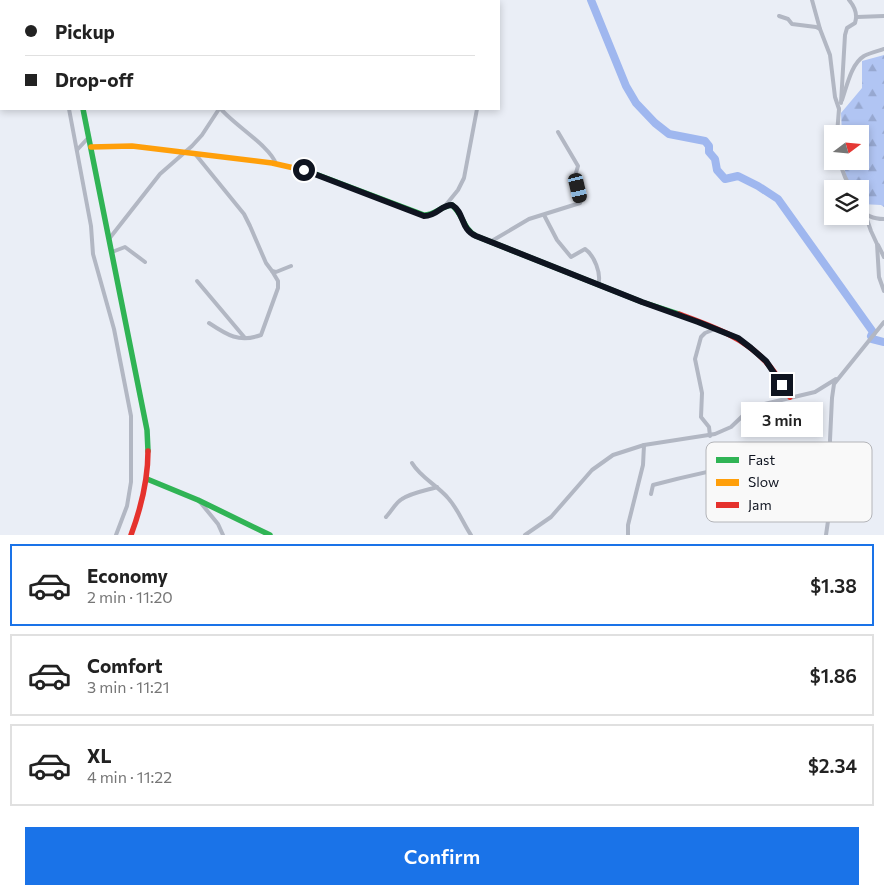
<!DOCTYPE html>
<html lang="en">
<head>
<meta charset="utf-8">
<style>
  body { margin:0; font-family:Commissioner,sans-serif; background:#f2f2f2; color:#222; height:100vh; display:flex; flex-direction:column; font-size:19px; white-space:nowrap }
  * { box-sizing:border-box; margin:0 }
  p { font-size:16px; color:#767676 }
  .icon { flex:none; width:28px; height:28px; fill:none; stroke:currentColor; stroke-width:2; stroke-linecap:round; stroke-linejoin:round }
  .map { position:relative; height:535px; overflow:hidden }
  .side { display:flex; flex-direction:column; background:#fff; flex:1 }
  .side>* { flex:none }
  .guide { position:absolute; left:0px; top:0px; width:500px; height:110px; box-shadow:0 2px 8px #0003; display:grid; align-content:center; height:110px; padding:0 25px; background:#fff }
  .needle { width:32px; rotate:74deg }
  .fabs { position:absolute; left:824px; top:125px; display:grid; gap:10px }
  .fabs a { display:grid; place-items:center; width:45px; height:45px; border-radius:0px; background:#fff; box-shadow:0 2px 8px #0003; font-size:25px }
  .end { position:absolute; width:22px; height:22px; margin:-11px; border:6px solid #0f1420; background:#fff; box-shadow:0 0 0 2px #fff }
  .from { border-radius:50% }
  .bubble { position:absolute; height:35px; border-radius:0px; background:#fff; box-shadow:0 2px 8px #0003; font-size:16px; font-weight:600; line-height:35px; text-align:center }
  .car { position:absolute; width:15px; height:30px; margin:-15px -8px; border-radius:6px; box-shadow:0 0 4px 1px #0007; background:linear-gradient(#222 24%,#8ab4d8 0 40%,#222 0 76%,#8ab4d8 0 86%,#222 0) }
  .guide b { display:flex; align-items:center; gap:18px; height:48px; font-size:19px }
  .guide b+b { border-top:1px solid #e0e0e0 }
  .guide i { width:12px; height:12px; background:#222 }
  ul { padding:9px 0 0; list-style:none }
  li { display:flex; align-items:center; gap:15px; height:82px; margin:0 10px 8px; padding:0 15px; border:2px solid #e0e0e0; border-radius:0px }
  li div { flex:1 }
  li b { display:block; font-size:19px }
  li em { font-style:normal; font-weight:600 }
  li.current { border-color:#1a73e8 }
  li>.icon { width:45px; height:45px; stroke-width:1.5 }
  .cta { display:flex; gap:10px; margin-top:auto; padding:10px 25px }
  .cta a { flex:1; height:58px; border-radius:0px; background:#1a73e8; color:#fff; font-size:20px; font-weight:600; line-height:58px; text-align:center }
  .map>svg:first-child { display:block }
</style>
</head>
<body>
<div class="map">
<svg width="884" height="535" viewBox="0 0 884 535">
  <defs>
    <pattern id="forest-firs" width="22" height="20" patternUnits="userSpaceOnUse" patternTransform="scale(1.25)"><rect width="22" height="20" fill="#b1c5f3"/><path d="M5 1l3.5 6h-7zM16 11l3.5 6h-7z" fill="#97a8d0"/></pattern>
  </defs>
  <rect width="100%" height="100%" fill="#eaeef6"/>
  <path fill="url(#forest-firs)" d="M884,55V207L881,205L861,204L860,189H853L846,176L843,161H860V134H842L841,113L862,88V61Z"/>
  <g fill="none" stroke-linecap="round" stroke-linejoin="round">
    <g stroke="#9fb7ef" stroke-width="8">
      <path d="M591,0L626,86L636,103L655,123L669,134L705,141L709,146V152L715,159L717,170L725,179L738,176L758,186L778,199L873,332L871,336"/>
      <path d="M872,339L884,342"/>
    </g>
    <g stroke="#b2b7c3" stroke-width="4">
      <path d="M47,0L48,1"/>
      <path d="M812,0L820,29L830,55L835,97L839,109"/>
      <path d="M369,1L372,0"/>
      <path d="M779,16L788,19L792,24L816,27L820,29"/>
      <path d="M857,17L884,16"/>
      <path d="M842,100C847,86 851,64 864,56C870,53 878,51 884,49"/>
      <path d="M841,103L845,35L847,28L855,23C858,14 855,7 849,0"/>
      <path d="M69,109L91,226L93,254L114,329L131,416V482L127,506L116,535"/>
      <path d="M221,109C233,124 271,147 276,164"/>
      <path d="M837,134L839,109"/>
      <path d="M77,150L89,137"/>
      <path d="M196,155L244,214L250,226L266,263L272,271L276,272L291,266"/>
      <path d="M839,161L845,177L851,189"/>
      <path d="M445,206L458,190L464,178L477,109"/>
      <path d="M860,207C866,216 873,219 884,219"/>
      <path d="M865,214L871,231L877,244L879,277L884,291"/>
      <path d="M544,215L557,240L571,257L585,249C594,255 602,274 598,285"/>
      <path d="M109,239L160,174L192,146L202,135L219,109"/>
      <path d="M490,242L529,219L580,203L581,200L575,176L578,166L558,132"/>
      <path d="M878,245L884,257"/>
      <path d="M112,252L125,247L145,262"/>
      <path d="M197,281L245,338"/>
      <path d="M209,323C227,335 239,343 261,335L278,288V281L272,271"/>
      <path d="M710,436L709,427L701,417L702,393L695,359L701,337L705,333L715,329"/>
      <path d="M412,463C421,478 437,485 448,498C458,509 463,523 471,535"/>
      <path d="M651,494L653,485C691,475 729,467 767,460H773"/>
      <path d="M200,502L218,524L223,535"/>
      <path d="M386,517C391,512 396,502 402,499C413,492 425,491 437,487"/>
      <path d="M525,535L551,517L592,470L613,455L644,445L715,434L731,427L752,407L815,392L836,379"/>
      <path d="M628,535V525L643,465L644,445"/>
      <path d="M826,535L832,493L830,440L832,398L834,384L884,322"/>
    </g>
    <g stroke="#30b455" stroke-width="5.5">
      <path d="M83,109L147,430L148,451"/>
      <path d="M294,168L310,172L424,215C435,215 441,206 452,205C463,214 463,229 476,236L642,302L679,314"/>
      <path d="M147,479L198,500L270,535"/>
    </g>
    <path stroke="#ff9f0a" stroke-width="5.5" d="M91,147L132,146L272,163L294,168"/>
    <g stroke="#e5322d" stroke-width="5.5">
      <path d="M61,0L62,1"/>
      <path d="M679,314C709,325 744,337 766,362C776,372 783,385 790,397"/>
      <path d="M131,535C141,508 148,480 148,451"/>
    </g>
  </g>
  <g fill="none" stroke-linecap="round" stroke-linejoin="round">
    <path stroke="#0f1420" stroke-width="6" d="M304,170L424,216C438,216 440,205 452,205C465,213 460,229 476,236L642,302L698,322L738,338L751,348L766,361L782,385"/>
  </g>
  <rect x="706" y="442" width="166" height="80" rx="8" fill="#f9f9f9" stroke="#b3b4b8" stroke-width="1"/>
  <rect x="716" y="457" width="23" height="6" fill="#30b455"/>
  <rect x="716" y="479" width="23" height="7" fill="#ff9f0a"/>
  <rect x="716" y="502" width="23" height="6" fill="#e5322d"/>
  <g font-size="14" fill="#0f1420">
    <text x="748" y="465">Fast</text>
    <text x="748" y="487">Slow</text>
    <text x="748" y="510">Jam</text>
  </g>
</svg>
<div class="fabs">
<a><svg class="needle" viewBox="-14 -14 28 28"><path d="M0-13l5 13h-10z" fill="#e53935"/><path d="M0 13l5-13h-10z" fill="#767676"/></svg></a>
<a><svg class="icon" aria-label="layers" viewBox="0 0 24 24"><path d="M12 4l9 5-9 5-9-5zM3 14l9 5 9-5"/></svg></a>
</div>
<i class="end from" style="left:304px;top:170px"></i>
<i class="end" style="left:782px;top:385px"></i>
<div class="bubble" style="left:741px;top:402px;width:82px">3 min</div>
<i class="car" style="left:578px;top:188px;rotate:167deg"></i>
<div class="guide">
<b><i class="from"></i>Pickup</b>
<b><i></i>Drop-off</b>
</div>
</div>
<section class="side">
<ul>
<li class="current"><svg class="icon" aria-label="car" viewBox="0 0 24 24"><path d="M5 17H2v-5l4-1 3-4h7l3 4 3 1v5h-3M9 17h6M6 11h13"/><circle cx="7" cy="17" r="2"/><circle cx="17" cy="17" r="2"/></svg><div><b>Economy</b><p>2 min · 11:20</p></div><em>$1.38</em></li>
<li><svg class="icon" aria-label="car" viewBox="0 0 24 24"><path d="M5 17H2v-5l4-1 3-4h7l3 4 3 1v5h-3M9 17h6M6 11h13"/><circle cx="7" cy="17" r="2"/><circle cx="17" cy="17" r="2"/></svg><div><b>Comfort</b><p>3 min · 11:21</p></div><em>$1.86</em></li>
<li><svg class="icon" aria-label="car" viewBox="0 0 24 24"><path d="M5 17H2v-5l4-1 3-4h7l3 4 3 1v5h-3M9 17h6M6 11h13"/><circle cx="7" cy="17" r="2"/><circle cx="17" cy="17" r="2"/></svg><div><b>XL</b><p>4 min · 11:22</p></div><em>$2.34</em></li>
</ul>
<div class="cta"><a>Confirm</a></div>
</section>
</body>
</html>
